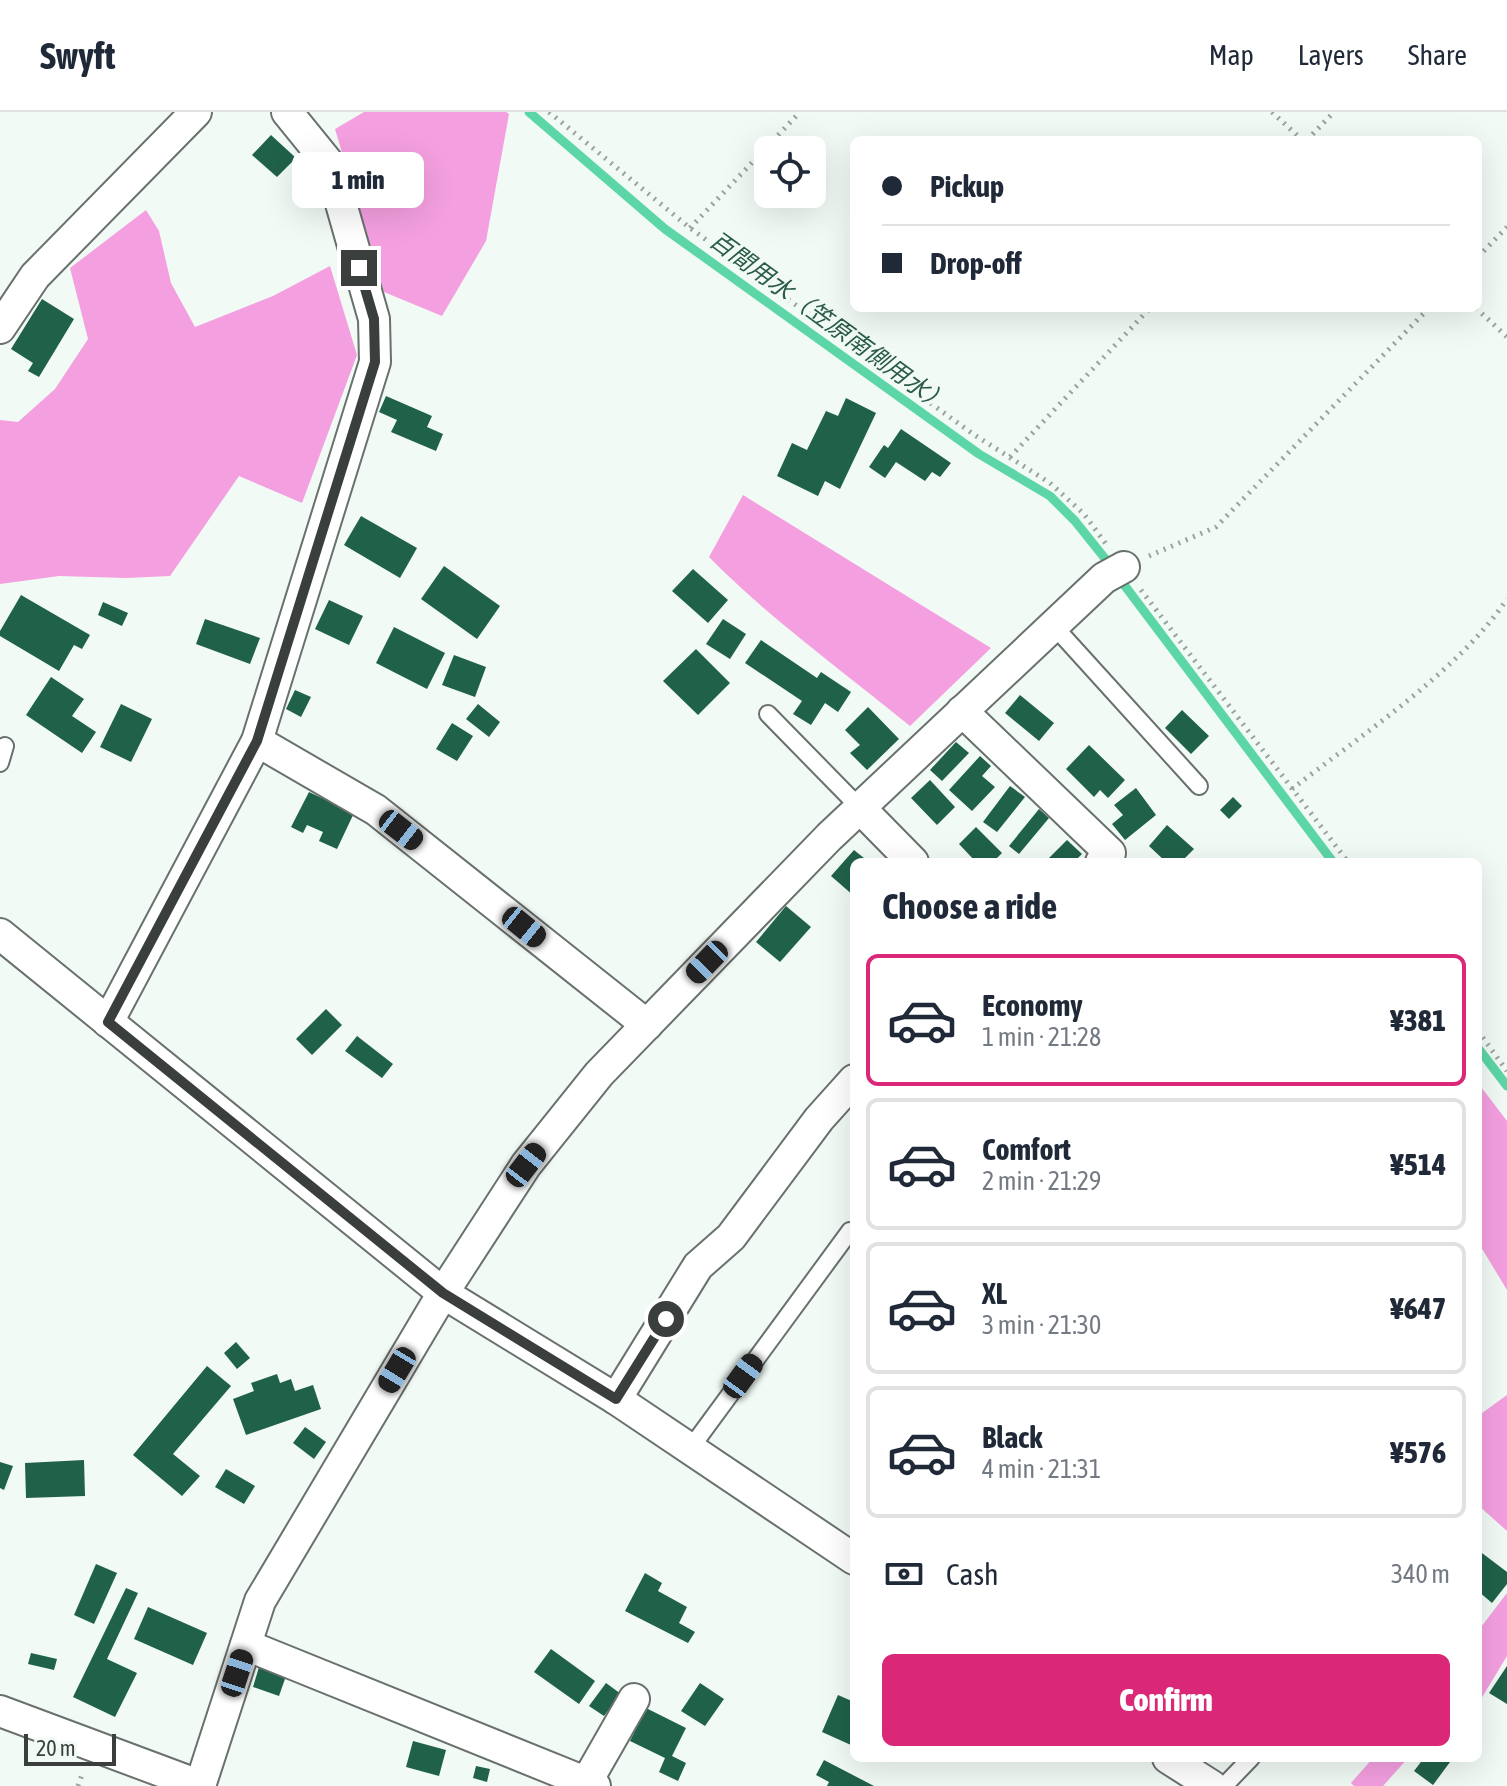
<!DOCTYPE html>
<html lang="en">
<head>
<meta charset="utf-8">
<style>
  body { margin:0; font-family:"Asap Condensed","Noto Sans JP",sans-serif; background:#f6f6f7; color:#1f2937; height:100vh; display:flex; flex-direction:column; font-size:30px; white-space:nowrap }
  * { box-sizing:border-box; margin:0 }
  p { font-size:26px; color:#747a83 }
  .icon { flex:none; width:44px; height:44px; fill:none; stroke:currentColor; stroke-width:2; stroke-linecap:round; stroke-linejoin:round }
  .map { position:relative; flex:1; overflow:hidden }
  .panel { position:absolute; left:850px; top:746px; width:632px; height:904px; display:flex; flex-direction:column; background:#fff; border-radius:12px; box-shadow:0 8px 32px #0002 }
  .panel>* { flex:none }
  .hud { position:absolute; left:850px; top:24px; width:632px; height:176px; border-radius:12px; box-shadow:0 8px 32px #0002; display:grid; align-content:center; height:176px; padding:0 32px; background:#fff }
  .tools { position:absolute; left:754px; top:24px; display:grid; gap:16px }
  .tools a { display:grid; place-items:center; width:72px; height:72px; border-radius:12px; background:#fff; box-shadow:0 8px 32px #0002; font-size:40px }
  .scale { position:absolute; left:24px; bottom:20px; width:92px; box-sizing:border-box; padding-left:8px; border:4px solid #3a3e3c; border-top:0; font-size:22px; line-height:28px; white-space:nowrap; color:#3a3e3c; -webkit-text-stroke:6px #f1faf5; paint-order:stroke }
  .end { position:absolute; width:36px; height:36px; margin:-18px; border:10px solid #3a3e3c; background:#fff; box-shadow:0 0 0 4px #fff }
  .from { border-radius:50% }
  .bubble { position:absolute; height:56px; border-radius:12px; background:#fff; box-shadow:0 8px 32px #0002; font-size:26px; font-weight:800; line-height:56px; text-align:center }
  .car { position:absolute; width:24px; height:48px; margin:-24px -12px; border-radius:10px; box-shadow:0 0 6px 2px #0007; background:linear-gradient(#222 24%,#8ab4d8 0 40%,#222 0 76%,#8ab4d8 0 86%,#222 0) }
  .hud b { display:flex; align-items:center; gap:28px; height:76px; font-size:30px }
  .hud b+b { border-top:2px solid #e0e1e3 }
  .hud i { width:20px; height:20px; background:#1f2937 }
  ul { padding:0; list-style:none }
  li { display:flex; align-items:center; gap:24px; height:132px; margin:0 16px 12px; padding:0 16px; border:4px solid #e0e1e3; border-radius:12px }
  li div { flex:1 }
  li b { display:block; font-size:30px }
  li em { font-style:normal; font-weight:800 }
  li.active { border-color:#db2777 }
  li>.icon { width:72px; height:72px; stroke-width:1.5 }
  h2 { padding:0 32px; font-size:36px; line-height:96px }
  .pay { display:flex; align-items:center; gap:20px; height:88px; padding:0 32px; font-size:30px }
  .pay p { margin-inline-start:auto }
  .action { display:flex; gap:16px; margin-top:auto; padding:16px 32px }
  .action a { flex:1; height:92px; border-radius:12px; background:#db2777; color:#fff; font-size:32px; font-weight:800; line-height:92px; text-align:center }
  header { display:flex; align-items:center; gap:48px; box-sizing:border-box; height:112px; padding:0 40px; background:#fff; border-bottom:2px solid #e0e1e3 }
  header strong { font-size:38px }
  nav { display:flex; gap:44px; margin-inline-start:auto; font-size:28px }
  .map>svg:first-child { display:block }
</style>
</head>
<body>
<header>
<strong>Swyft</strong>
<nav><a>Map</a><a>Layers</a><a>Share</a></nav>
</header>
<div class="map">
<svg width="1507" height="1674" viewBox="0 0 1507 1674">
  <rect width="100%" height="100%" fill="#f1faf5"/>
  <g fill="#f49fe0">
    <path d="M364,0H506L509,2L486,129L442,204L384,180L335,17Z"/>
    <path d="M146,98L159,119L171,171L195,215L273,184L330,154L357,243L302,391L239,364L170,464L126,466L59,464L0,472V308L18,310L55,277L88,227L70,156Z"/>
    <path d="M743,383L991,536L910,614C843,559 770,507 709,445Z"/>
    <path d="M1478,971L1507,1009V1178L1478,1130Z"/>
    <path d="M1507,1283V1419L1478,1393V1304Z"/>
    <path d="M1507,1481V1544L1478,1592V1519Z"/>
    <path d="M1373,1646H1408L1383,1674H1354L1351,1671Z"/>
  </g>
  <g fill="none" stroke-linecap="round" stroke-linejoin="round">
    <g stroke="#5dd6a7" stroke-width="9">
      <path d="M529,0L665,117L979,342L1050,384L1075,409L1107,449"/>
      <path d="M1122,470L1333,750"/>
      <path d="M1478,936L1507,974"/>
    </g>
  </g>
  <g fill="#206149">
    <path d="M271,23L296,46L277,65L252,43Z"/>
    <path d="M42,187L74,207L39,265L28,259L33,251L11,237Z"/>
    <path d="M386,284L432,304L427,315L443,322L436,339L391,320L397,308L379,300Z"/>
    <path d="M846,286L876,301L840,377L825,369L818,384L777,364L792,331L807,338L826,299L838,304Z"/>
    <path d="M901,317L951,351L940,365L932,360L925,369L896,350L885,366L869,355L884,333L888,336Z"/>
    <path d="M361,404L417,436L400,466L344,433Z"/>
    <path d="M444,454L500,494L477,527L421,487Z"/>
    <path d="M693,457L728,488L708,511L672,479Z"/>
    <path d="M21,483L90,523L82,537L74,533L59,559L0,524V519Z"/>
    <path d="M329,488L363,504L349,533L315,517Z"/>
    <path d="M103,490L128,501L122,514L98,503Z"/>
    <path d="M205,507L260,526L250,552L196,532Z"/>
    <path d="M723,507L746,522L730,547L706,532Z"/>
    <path d="M394,515L445,541L427,577L376,551Z"/>
    <path d="M761,528L817,566L821,560L851,580L838,600L825,591L811,613L793,602L802,589L745,551Z"/>
    <path d="M696,537L730,571L698,603L663,569Z"/>
    <path d="M454,543L486,555L475,585L442,573Z"/>
    <path d="M51,565L84,587L72,604L96,620L82,641L26,603Z"/>
    <path d="M295,578L311,585L301,605L286,597Z"/>
    <path d="M1020,583L1054,611L1039,629L1005,601Z"/>
    <path d="M121,592L152,607L131,650L100,635Z"/>
    <path d="M478,592L500,610L489,625L466,607Z"/>
    <path d="M868,595L899,627L867,658L850,641L860,633L845,618Z"/>
    <path d="M1182,598L1209,624L1191,642L1165,616Z"/>
    <path d="M452,611L473,624L457,649L436,637Z"/>
    <path d="M956,630L969,641L942,669L930,658Z"/>
    <path d="M1089,633L1125,668L1108,686L1100,678L1094,685L1066,657Z"/>
    <path d="M980,644L991,654L982,664L995,675L972,699L949,678Z"/>
    <path d="M930,668L955,695L937,713L911,686Z"/>
    <path d="M1010,674L1025,685L997,720L983,710Z"/>
    <path d="M1136,676L1156,703L1125,728L1112,712L1123,703L1114,693Z"/>
    <path d="M309,680L354,701L337,737L319,729L323,720L307,713L303,721L291,715Z"/>
    <path d="M1233,685L1242,694L1229,707L1220,698Z"/>
    <path d="M1039,697L1049,706L1019,742L1009,734Z"/>
    <path d="M1167,713L1194,737L1181,750H1166L1149,734Z"/>
    <path d="M976,715L1002,741L993,750H976L959,732Z"/>
    <path d="M1067,728L1082,742L1074,750H1045Z"/>
    <path d="M854,738L869,750H854V784L831,764Z"/>
    <path d="M786,794L811,815L780,850L756,830Z"/>
    <path d="M326,897L342,913L312,943L296,927Z"/>
    <path d="M357,924L393,952L382,966L345,939Z"/>
    <path d="M236,1230L250,1246L237,1257L224,1241Z"/>
    <path d="M207,1254L231,1274L173,1342L200,1364L182,1384L133,1343Z"/>
    <path d="M277,1262L280,1271L291,1267L295,1279L313,1273L321,1297L246,1323L233,1287L254,1279L251,1271Z"/>
    <path d="M305,1315L326,1330L314,1347L293,1331Z"/>
    <path d="M84,1348L85,1384L26,1386L25,1351Z"/>
    <path d="M0,1350L13,1354L4,1378L0,1376Z"/>
    <path d="M226,1357L255,1374L244,1392L215,1375Z"/>
    <path d="M1478,1438L1507,1460V1472L1492,1491L1478,1479Z"/>
    <path d="M96,1452L117,1461L94,1512L74,1503Z"/>
    <path d="M645,1461L662,1471L658,1479L687,1495L679,1511L695,1520L688,1531L625,1499Z"/>
    <path d="M126,1476L138,1481L107,1547L137,1561L115,1605L73,1585Z"/>
    <path d="M148,1495L207,1521L193,1553L134,1527Z"/>
    <path d="M551,1537L595,1569L579,1592L534,1560Z"/>
    <path d="M31,1541L57,1547L54,1558L28,1552Z"/>
    <path d="M1507,1554V1592L1489,1581Z"/>
    <path d="M259,1555L286,1564L279,1584L253,1575Z"/>
    <path d="M606,1571L621,1582L604,1604L589,1594Z"/>
    <path d="M700,1571L724,1587L705,1614L681,1599Z"/>
    <path d="M838,1583L854,1590V1627L851,1633L822,1620Z"/>
    <path d="M646,1596L686,1616L672,1644L686,1651L678,1669L659,1660L665,1646L630,1629Z"/>
    <path d="M413,1629L446,1638L439,1664L406,1655Z"/>
    <path d="M1424,1646H1453L1433,1673L1414,1659Z"/>
    <path d="M824,1648L874,1674H827L829,1670L816,1663Z"/>
    <path d="M476,1654L490,1657L487,1670L473,1666Z"/>
  </g>
  <g fill="none" stroke-linecap="round" stroke-linejoin="round">
    <defs>
      <g id="service">
        <path d="M1053,513L1199,674"/>
        <path d="M768,602L860,696"/>
        <path d="M0,651L5,634"/>
        <path d="M690,1337L850,1119H854"/>
        <path d="M1224,1674L1251,1646"/>
      </g>
      <g id="minor">
        <path d="M0,216L35,164L196,0"/>
        <path d="M962,599L1110,741L1101,750"/>
        <path d="M257,629L376,698L647,913"/>
        <path d="M860,696L913,750"/>
        <path d="M0,822L443,1181L616,1287L854,1447"/>
        <path d="M108,910L257,629L375,250L374,207L330,53L287,0"/>
        <path d="M616,1287L698,1154L731,1125L819,1007L854,968"/>
        <path d="M246,1533L595,1674"/>
        <path d="M0,1599L201,1674"/>
        <path d="M1168,1646L1212,1674"/>
        <path d="M586,1671L634,1587"/>
        <path d="M200,1674L260,1489L443,1181L526,1053L599,962L829,725L1104,466L1124,455"/>
      </g>
    </defs>
    <use href="#service" stroke="#69716d" stroke-width="20"/>
    <use href="#minor" stroke="#69716d" stroke-width="34"/>
    <g stroke="#9ba29f" stroke-width="5" stroke-dasharray="2 6" stroke-linecap="butt">
      <path d="M549,0L690,116L973,322L1050,371L1084,402L1106,432"/>
      <path d="M1272,0L1302,28"/>
      <path d="M1307,28L1334,0"/>
      <path d="M690,116L800,0"/>
      <path d="M1478,145L1507,115"/>
      <path d="M1476,196L1507,225"/>
      <path d="M1010,345L1150,196"/>
      <path d="M1149,444L1216,415L1429,196"/>
      <path d="M1141,478L1348,750"/>
      <path d="M1292,677C1360,624 1460,558 1507,487"/>
      <path d="M1478,919L1507,959"/>
      <path d="M78,1674L83,1660"/>
    </g>
    <use href="#service" stroke="#fff" stroke-width="16"/>
    <use href="#minor" stroke="#fff" stroke-width="30"/>
  </g>
  <g fill="none" stroke-linecap="round" stroke-linejoin="round">
    <path stroke="#3a3e3c" stroke-width="10" d="M359,156L374,207L375,250L257,629L108,910L443,1181L616,1287L666,1207"/>
  </g>
  <g text-anchor="middle" stroke-width="8" stroke-linejoin="round" paint-order="stroke">
    <g font-size="24" font-style="italic" fill="#2b5c48" stroke="#f1faf5">
      <text transform="translate(829 210) rotate(36)" y="8">百間用水（笠原南側用水）</text>
    </g>
  </g>
</svg>
<div class="tools">
<a><svg class="icon" aria-label="locate" viewBox="0 0 24 24"><circle cx="12" cy="12" r="6"/><path d="M12 2v4M12 18v4M2 12h4M18 12h4"/></svg></a>
</div>
<div class="scale">20 m</div>
<i class="end from" style="left:666px;top:1207px"></i>
<i class="end" style="left:359px;top:156px"></i>
<div class="bubble" style="left:292px;top:40px;width:132px">1 min</div>
<i class="car" style="left:401px;top:718px;rotate:128deg"></i>
<i class="car" style="left:524px;top:815px;rotate:129deg"></i>
<i class="car" style="left:707px;top:850px;rotate:224deg"></i>
<i class="car" style="left:526px;top:1053px;rotate:38deg"></i>
<i class="car" style="left:397px;top:1258px;rotate:211deg"></i>
<i class="car" style="left:743px;top:1264px;rotate:36deg"></i>
<i class="car" style="left:237px;top:1561px;rotate:18deg"></i>
<div class="hud">
<b><i class="from"></i>Pickup</b>
<b><i></i>Drop-off</b>
</div>
<section class="panel">
<h2>Choose a ride</h2>
<ul>
<li class="active"><svg class="icon" aria-label="car" viewBox="0 0 24 24"><path d="M5 17H2v-5l4-1 3-4h7l3 4 3 1v5h-3M9 17h6M6 11h13"/><circle cx="7" cy="17" r="2"/><circle cx="17" cy="17" r="2"/></svg><div><b>Economy</b><p>1 min · 21:28</p></div><em>¥381</em></li>
<li><svg class="icon" aria-label="car" viewBox="0 0 24 24"><path d="M5 17H2v-5l4-1 3-4h7l3 4 3 1v5h-3M9 17h6M6 11h13"/><circle cx="7" cy="17" r="2"/><circle cx="17" cy="17" r="2"/></svg><div><b>Comfort</b><p>2 min · 21:29</p></div><em>¥514</em></li>
<li><svg class="icon" aria-label="car" viewBox="0 0 24 24"><path d="M5 17H2v-5l4-1 3-4h7l3 4 3 1v5h-3M9 17h6M6 11h13"/><circle cx="7" cy="17" r="2"/><circle cx="17" cy="17" r="2"/></svg><div><b>XL</b><p>3 min · 21:30</p></div><em>¥647</em></li>
<li><svg class="icon" aria-label="car" viewBox="0 0 24 24"><path d="M5 17H2v-5l4-1 3-4h7l3 4 3 1v5h-3M9 17h6M6 11h13"/><circle cx="7" cy="17" r="2"/><circle cx="17" cy="17" r="2"/></svg><div><b>Black</b><p>4 min · 21:31</p></div><em>¥576</em></li>
</ul>
<div class="pay"><svg class="icon" aria-label="cash" viewBox="0 0 24 24"><path d="M3 7h18v10H3z"/><circle cx="12" cy="12" r="2"/></svg>Cash<p>340 m</p></div>
<div class="action"><a>Confirm</a></div>
</section>
</div>
</body>
</html>
